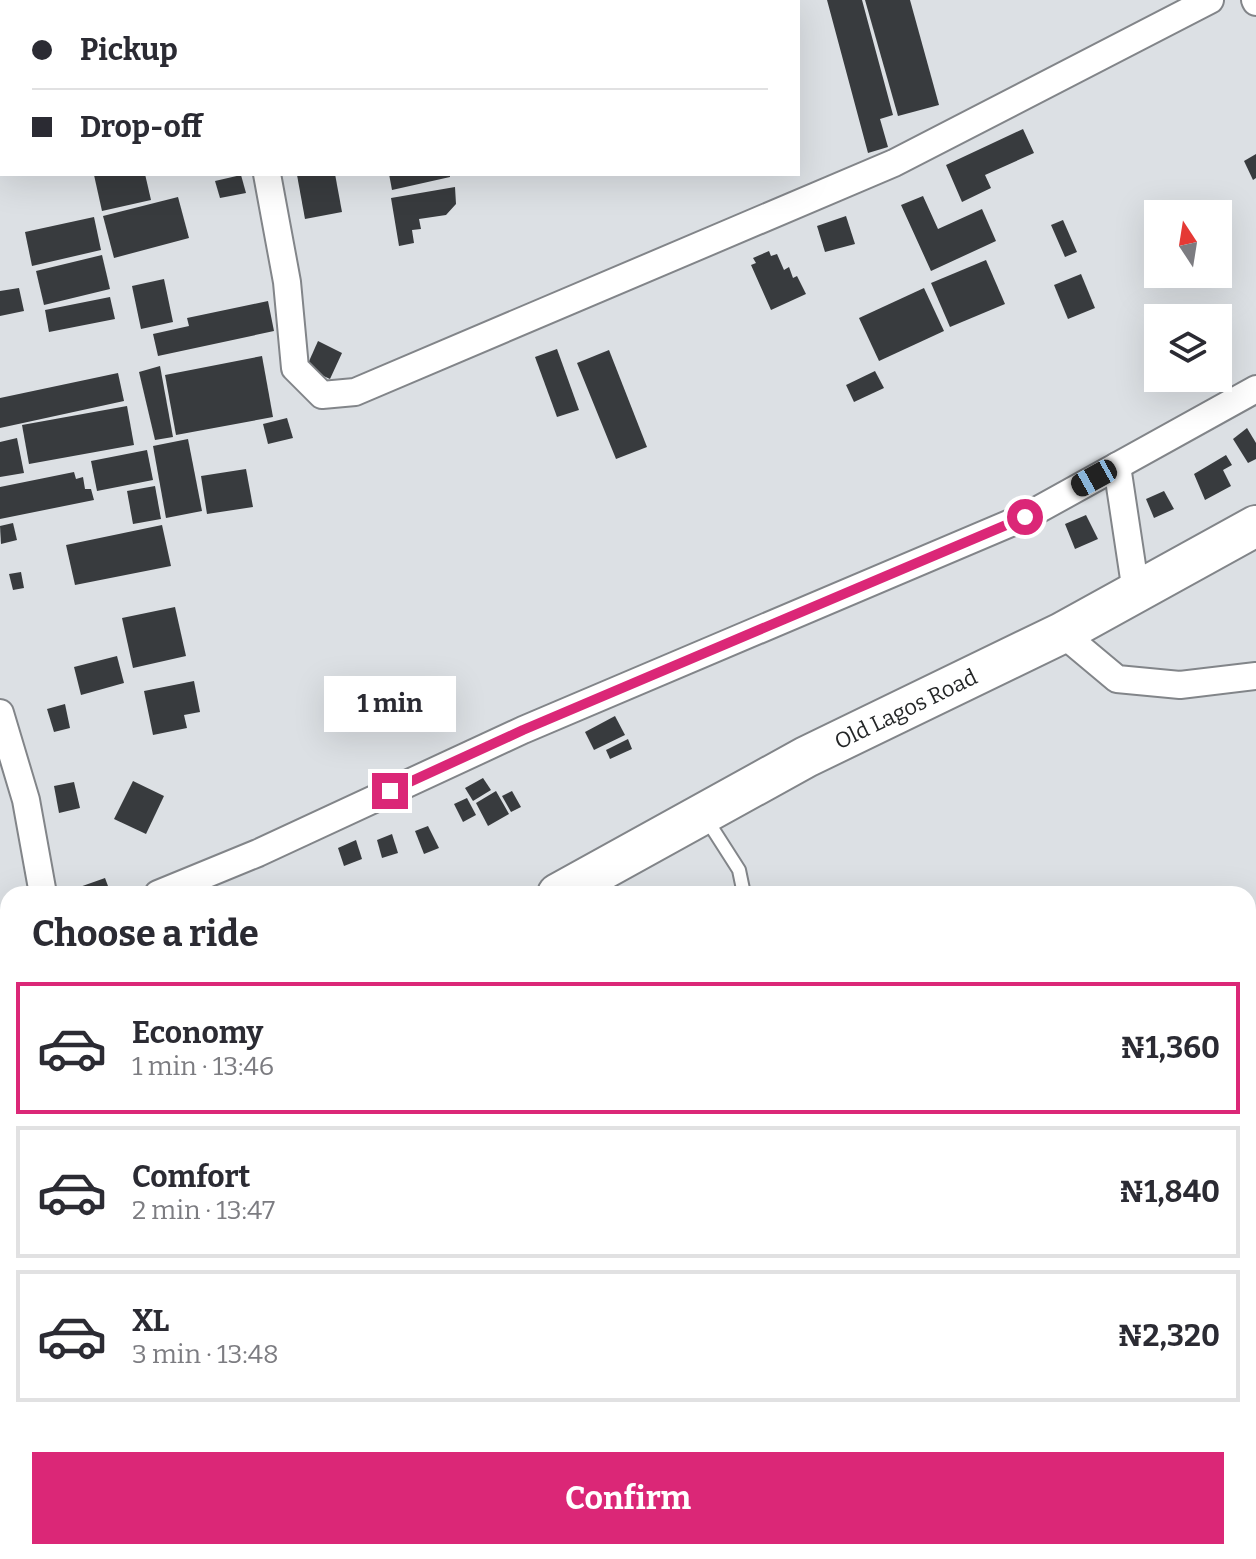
<!DOCTYPE html>
<html lang="en">
<head>
<meta charset="utf-8">
<style>
  body { margin:0; font-family:Bitter,serif; background:#f2f2f3; color:#2b2b33; height:100vh; display:flex; flex-direction:column; font-size:30px; white-space:nowrap }
  * { box-sizing:border-box; margin:0 }
  p { font-size:26px; color:#7c7c81 }
  .icon { flex:none; width:44px; height:44px; fill:none; stroke:currentColor; stroke-width:2; stroke-linecap:round; stroke-linejoin:round }
  .map { position:relative; flex:1; overflow:hidden }
  .drawer { position:absolute; left:0px; top:886px; width:1256px; height:674px; display:flex; flex-direction:column; background:#fff; border-radius:24px 24px 0 0; box-shadow:0 8px 32px #0002 }
  .drawer>* { flex:none }
  .hud { position:absolute; left:0px; top:0px; width:800px; height:176px; box-shadow:0 8px 32px #0002; display:grid; align-content:center; height:176px; padding:0 32px; background:#fff }
  .needle { width:52px; rotate:348deg }
  .tools { position:absolute; left:1144px; top:200px; display:grid; gap:16px }
  .tools a { display:grid; place-items:center; width:88px; height:88px; border-radius:0px; background:#fff; box-shadow:0 8px 32px #0002; font-size:40px }
  .end { position:absolute; width:36px; height:36px; margin:-18px; border:10px solid #db2777; background:#fff; box-shadow:0 0 0 4px #fff }
  .from { border-radius:50% }
  .bubble { position:absolute; height:56px; border-radius:0px; background:#fff; box-shadow:0 8px 32px #0002; font-size:26px; font-weight:700; line-height:56px; text-align:center }
  .car { position:absolute; width:24px; height:48px; margin:-24px -12px; border-radius:10px; box-shadow:0 0 6px 2px #0007; background:linear-gradient(#222 24%,#8ab4d8 0 40%,#222 0 76%,#8ab4d8 0 86%,#222 0) }
  .hud b { display:flex; align-items:center; gap:28px; height:76px; font-size:30px }
  .hud b+b { border-top:2px solid #e1e1e2 }
  .hud i { width:20px; height:20px; background:#2b2b33 }
  ul { padding:0; list-style:none }
  li { display:flex; align-items:center; gap:24px; height:132px; margin:0 16px 12px; padding:0 16px; border:4px solid #e1e1e2; border-radius:0px }
  li div { flex:1 }
  li b { display:block; font-size:30px }
  li em { font-style:normal; font-weight:700 }
  li.active { border-color:#db2777 }
  li>.icon { width:72px; height:72px; stroke-width:1.5 }
  h2 { padding:0 32px; font-size:36px; line-height:96px }
  .button { display:flex; gap:16px; margin-top:auto; padding:16px 32px }
  .button a { flex:1; height:92px; border-radius:0px; background:#db2777; color:#fff; font-size:32px; font-weight:700; line-height:92px; text-align:center }
  .map>svg:first-child { display:block }
</style>
</head>
<body>
<div class="map">
<svg width="1256" height="1559" viewBox="0 0 1256 1559">
  <rect width="100%" height="100%" fill="#dce0e4"/>
  <g fill="#383b3e">
    <path d="M827,0H862L893,115L880,119L888,147L868,153Z"/>
    <path d="M865,0H910L939,105L898,116Z"/>
    <path d="M1023,129L1034,153L985,175L991,188L962,202L946,165Z"/>
    <path d="M1256,154V178L1253,180L1244,161Z"/>
    <path d="M99,174H145L151,200L102,211L94,175Z"/>
    <path d="M305,174H335L342,212L305,219L297,175Z"/>
    <path d="M389,174H450V177L392,190Z"/>
    <path d="M241,175L246,193L220,198L215,181Z"/>
    <path d="M455,187L456,204L446,215L419,219L421,229L412,230L414,243L399,246L391,198Z"/>
    <path d="M923,196L938,229L982,209L996,241L931,271L901,205Z"/>
    <path d="M178,197L189,238L114,258L103,216Z"/>
    <path d="M846,216L855,244L825,252L817,226Z"/>
    <path d="M94,217L101,250L32,266L25,232Z"/>
    <path d="M1063,220L1077,252L1065,257L1051,225Z"/>
    <path d="M769,251L771,256L777,254L784,270L789,267L793,278L797,276L806,294L771,310L751,265L756,263L753,258Z"/>
    <path d="M102,255L110,289L44,305L36,271Z"/>
    <path d="M986,260L1005,304L950,327L931,283Z"/>
    <path d="M1081,274L1095,308L1068,319L1054,285Z"/>
    <path d="M164,279L173,322L141,329L132,286Z"/>
    <path d="M19,288L24,311L0,316V291Z"/>
    <path d="M924,288L944,331L879,361L859,318Z"/>
    <path d="M110,297L115,319L49,332L45,310Z"/>
    <path d="M268,301L274,331L158,356L153,334L189,326L187,318Z"/>
    <path d="M318,341L342,353L330,379L306,368Z"/>
    <path d="M557,349L579,410L557,417L535,357Z"/>
    <path d="M609,350L647,447L616,459L577,363Z"/>
    <path d="M262,356L273,417L176,435L165,375Z"/>
    <path d="M160,366L173,437L155,440L139,372Z"/>
    <path d="M875,371L884,388L854,402L846,385Z"/>
    <path d="M118,373L124,401L0,428V398Z"/>
    <path d="M127,406L134,445L29,464L22,425Z"/>
    <path d="M287,418L293,438L268,444L263,424Z"/>
    <path d="M1247,428L1256,443V459L1248,463L1233,439Z"/>
    <path d="M17,438L24,473L0,477V442Z"/>
    <path d="M188,439L202,511L166,518L153,446Z"/>
    <path d="M147,450L153,480L97,491L91,461Z"/>
    <path d="M1226,455L1232,465L1223,470L1231,486L1205,500L1194,474Z"/>
    <path d="M246,469L253,507L207,514L201,476Z"/>
    <path d="M74,472L76,479L83,477L85,489H91L94,500L0,519V487Z"/>
    <path d="M155,486L161,519L133,524L127,491Z"/>
    <path d="M1164,491L1174,509L1154,518L1146,499Z"/>
    <path d="M1086,515L1098,539L1075,549L1065,524Z"/>
    <path d="M13,523L17,540L1,544L0,526Z"/>
    <path d="M162,525L171,566L75,585L66,545Z"/>
    <path d="M21,572L24,588L13,590L9,574Z"/>
    <path d="M175,607L186,656L133,668L122,618Z"/>
    <path d="M117,656L124,683L81,695L74,667Z"/>
    <path d="M194,681L200,712L184,715L187,728L153,735L144,691Z"/>
    <path d="M65,704L70,728L54,732L47,709Z"/>
    <path d="M615,716L625,735L594,750L585,732Z"/>
    <path d="M628,739L632,749L610,759L606,750Z"/>
    <path d="M483,778L491,790L473,801L465,788Z"/>
    <path d="M133,781L164,796L146,834L114,819Z"/>
    <path d="M74,782L80,808L59,813L54,786Z"/>
    <path d="M496,791L509,814L488,826L476,803Z"/>
    <path d="M512,791L521,807L511,812L502,796Z"/>
    <path d="M467,798L476,815L463,822L454,804Z"/>
    <path d="M428,826L439,848L424,854L415,831Z"/>
    <path d="M392,834L398,853L382,858L377,840Z"/>
    <path d="M356,840L362,859L344,866L338,848Z"/>
    <path d="M105,878L111,894H75L74,889Z"/>
    <path d="M8,1004V1051L0,1054V1007Z"/>
    <path d="M1256,1063V1128L1248,1130V1065Z"/>
    <path d="M1254,1256L1256,1279L1248,1282V1259Z"/>
    <path d="M1256,1314V1381L1250,1385L1248,1380V1319Z"/>
    <path d="M1256,1394V1427L1248,1411V1398Z"/>
    <path d="M132,1552H202L206,1559H136Z"/>
  </g>
  <g fill="none" stroke-linecap="round" stroke-linejoin="round">
    <defs>
      <g id="service">
        <path d="M707,820L739,870L744,894"/>
        <path d="M0,1311L8,1308"/>
      </g>
      <g id="minor">
        <path d="M230,0L231,2"/>
        <path d="M1255,0L1256,2"/>
        <path d="M267,174L287,282L295,368L322,395L355,392L894,163L1210,0"/>
        <path d="M1117,466L1136,592"/>
        <path d="M1062,633L1117,679L1180,685L1256,676"/>
        <path d="M0,713L26,800L43,894"/>
        <path d="M158,894L258,853L523,730L1025,517L1256,389"/>
        <path d="M0,959L8,955"/>
        <path d="M798,1552L803,1559"/>
        <path d="M362,1559L375,1552"/>
      </g>
      <g id="primary">
        <path id="s1" d="M558,894L806,757L1062,633L1256,526"/>
        <path d="M0,1202L8,1198"/>
      </g>
    </defs>
    <use href="#service" stroke="#828589" stroke-width="16"/>
    <use href="#minor" stroke="#828589" stroke-width="30"/>
    <use href="#primary" stroke="#828589" stroke-width="44"/>
    <use href="#service" stroke="#fff" stroke-width="12"/>
    <use href="#minor" stroke="#fff" stroke-width="26"/>
    <use href="#primary" stroke="#fff" stroke-width="40"/>
  </g>
  <g fill="none" stroke-linecap="round" stroke-linejoin="round">
    <path stroke="#db2777" stroke-width="10" d="M390,791L523,730L1025,517"/>
  </g>
  <g text-anchor="middle" stroke-width="8" stroke-linejoin="round" paint-order="stroke">
    <g font-size="22" fill="#242627" stroke="#e9edf1">
      <text dy="8" stroke="none"><textPath href="#s1" startOffset="394">Old Lagos Road</textPath></text>
    </g>
  </g>
</svg>
<div class="tools">
<a><svg class="needle" viewBox="-14 -14 28 28"><path d="M0-13l5 13h-10z" fill="#e53935"/><path d="M0 13l5-13h-10z" fill="#7c7c81"/></svg></a>
<a><svg class="icon" aria-label="layers" viewBox="0 0 24 24"><path d="M12 4l9 5-9 5-9-5zM3 14l9 5 9-5"/></svg></a>
</div>
<i class="end from" style="left:1025px;top:517px"></i>
<i class="end" style="left:390px;top:791px"></i>
<div class="bubble" style="left:324px;top:676px;width:132px">1 min</div>
<i class="car" style="left:1094px;top:478px;rotate:241deg"></i>
<div class="hud">
<b><i class="from"></i>Pickup</b>
<b><i></i>Drop-off</b>
</div>
<section class="drawer">
<h2>Choose a ride</h2>
<ul>
<li class="active"><svg class="icon" aria-label="car" viewBox="0 0 24 24"><path d="M5 17H2v-5l4-1 3-4h7l3 4 3 1v5h-3M9 17h6M6 11h13"/><circle cx="7" cy="17" r="2"/><circle cx="17" cy="17" r="2"/></svg><div><b>Economy</b><p>1 min · 13:46</p></div><em>₦1,360</em></li>
<li><svg class="icon" aria-label="car" viewBox="0 0 24 24"><path d="M5 17H2v-5l4-1 3-4h7l3 4 3 1v5h-3M9 17h6M6 11h13"/><circle cx="7" cy="17" r="2"/><circle cx="17" cy="17" r="2"/></svg><div><b>Comfort</b><p>2 min · 13:47</p></div><em>₦1,840</em></li>
<li><svg class="icon" aria-label="car" viewBox="0 0 24 24"><path d="M5 17H2v-5l4-1 3-4h7l3 4 3 1v5h-3M9 17h6M6 11h13"/><circle cx="7" cy="17" r="2"/><circle cx="17" cy="17" r="2"/></svg><div><b>XL</b><p>3 min · 13:48</p></div><em>₦2,320</em></li>
</ul>
<div class="button"><a>Confirm</a></div>
</section>
</div>
</body>
</html>
